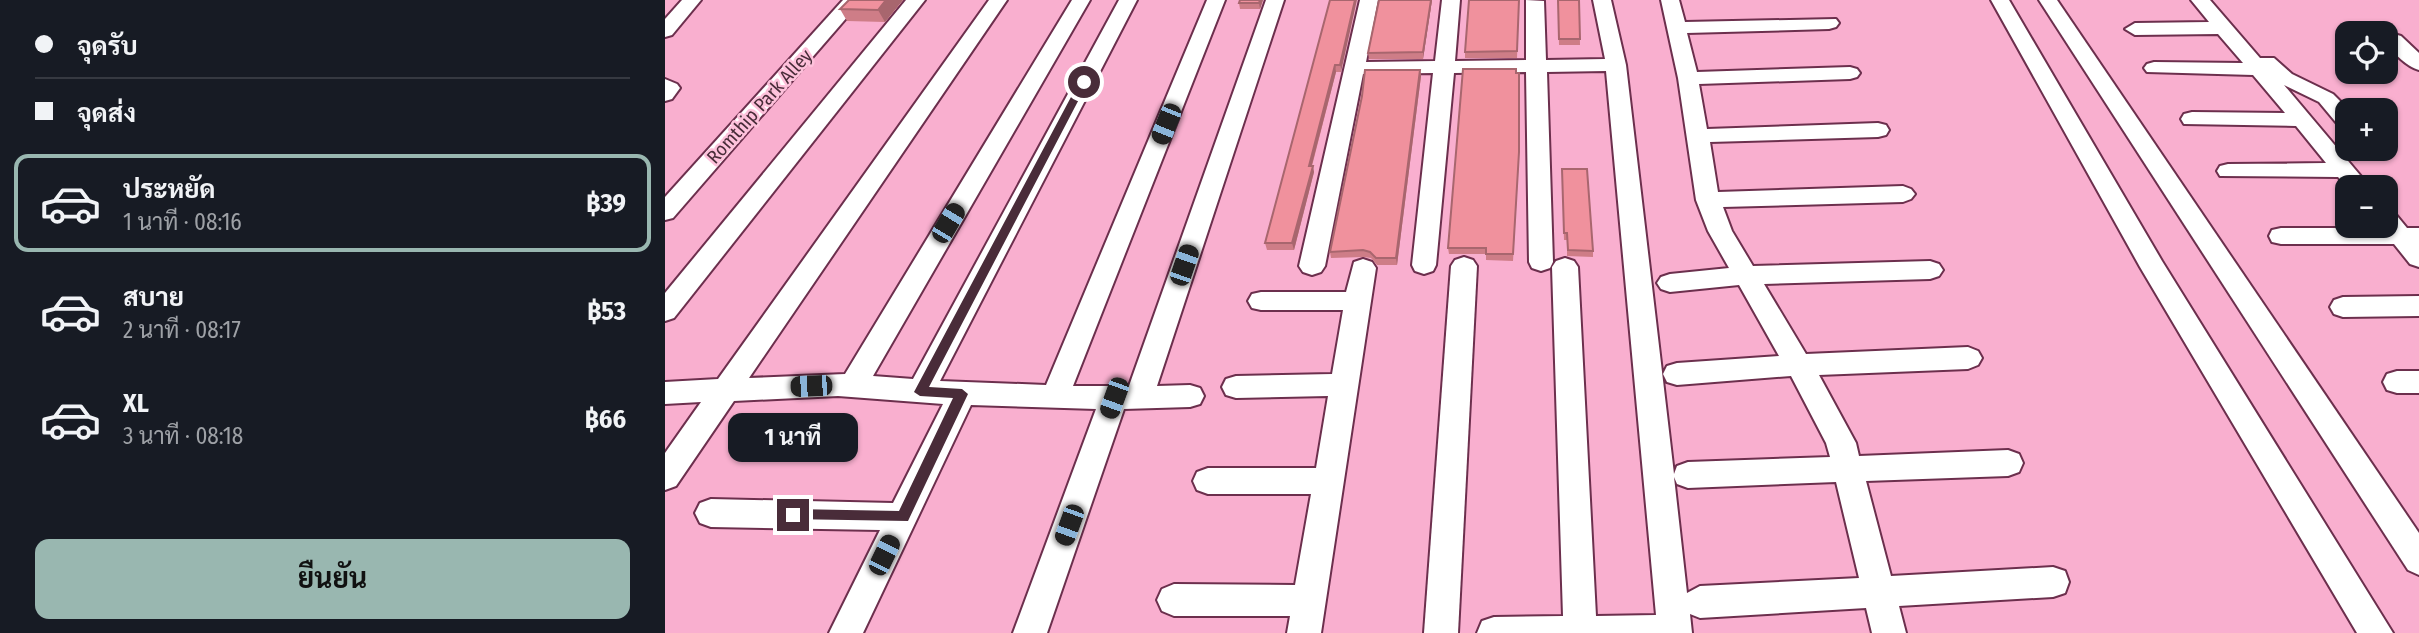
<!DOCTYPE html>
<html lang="th">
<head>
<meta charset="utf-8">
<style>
  body { margin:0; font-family:"Fira Sans Condensed",Sarabun,sans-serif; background:#20242c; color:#f1f3f6; height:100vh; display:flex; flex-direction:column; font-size:26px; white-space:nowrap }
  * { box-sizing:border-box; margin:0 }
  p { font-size:23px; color:#9ea1a6 }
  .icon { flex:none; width:38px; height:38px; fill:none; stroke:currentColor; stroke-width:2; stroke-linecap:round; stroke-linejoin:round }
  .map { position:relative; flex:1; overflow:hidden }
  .sheet { display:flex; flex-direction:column; background:#171b24; width:665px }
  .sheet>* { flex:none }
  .banner { display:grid; align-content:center; height:154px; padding:0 35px; background:#171b24 }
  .tools { position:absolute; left:1670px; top:21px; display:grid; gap:14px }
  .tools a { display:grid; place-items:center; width:63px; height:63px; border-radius:14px; background:#171b24; box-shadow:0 2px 5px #0004; font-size:35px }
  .end { position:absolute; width:32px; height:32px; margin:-16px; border:9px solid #492c39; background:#fff; box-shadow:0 0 0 4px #fff }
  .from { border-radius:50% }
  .bubble { position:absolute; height:49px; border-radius:14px; background:#171b24; box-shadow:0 2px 5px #0004; font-size:23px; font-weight:700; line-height:49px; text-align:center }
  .car { position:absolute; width:21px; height:42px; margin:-21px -10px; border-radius:9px; box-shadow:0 0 5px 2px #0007; background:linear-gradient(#222 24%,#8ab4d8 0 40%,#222 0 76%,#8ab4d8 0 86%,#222 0) }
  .banner b { display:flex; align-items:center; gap:24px; height:66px; font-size:26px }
  .banner b+b { border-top:2px solid #363941 }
  .banner i { width:18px; height:18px; background:#f1f3f6 }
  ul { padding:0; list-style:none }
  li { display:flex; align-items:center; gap:21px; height:98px; margin:0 14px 10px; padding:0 21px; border:4px solid transparent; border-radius:14px }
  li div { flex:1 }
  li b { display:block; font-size:26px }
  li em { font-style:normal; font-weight:700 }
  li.active { border-color:#99b7b0 }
  li>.icon { width:63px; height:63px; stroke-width:1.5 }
  .action { display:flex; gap:14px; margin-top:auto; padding:14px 35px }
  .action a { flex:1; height:80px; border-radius:14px; background:#99b7b0; color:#111; font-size:28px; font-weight:700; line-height:80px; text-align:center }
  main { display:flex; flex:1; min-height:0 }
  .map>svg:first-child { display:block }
</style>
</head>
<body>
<main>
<section class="sheet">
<div class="banner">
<b><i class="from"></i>จุดรับ</b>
<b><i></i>จุดส่ง</b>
</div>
<ul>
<li class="active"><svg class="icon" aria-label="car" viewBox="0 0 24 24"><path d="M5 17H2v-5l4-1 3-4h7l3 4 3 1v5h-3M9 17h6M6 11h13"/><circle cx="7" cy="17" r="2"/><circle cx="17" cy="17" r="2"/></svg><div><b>ประหยัด</b><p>1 นาที · 08:16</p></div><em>฿39</em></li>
<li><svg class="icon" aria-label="car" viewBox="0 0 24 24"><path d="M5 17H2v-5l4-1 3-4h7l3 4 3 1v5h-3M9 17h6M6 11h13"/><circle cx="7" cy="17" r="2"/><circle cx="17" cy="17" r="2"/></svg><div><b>สบาย</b><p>2 นาที · 08:17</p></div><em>฿53</em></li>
<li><svg class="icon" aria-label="car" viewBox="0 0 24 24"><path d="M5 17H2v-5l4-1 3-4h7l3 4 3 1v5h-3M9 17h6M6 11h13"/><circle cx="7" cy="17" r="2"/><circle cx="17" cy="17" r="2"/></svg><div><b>XL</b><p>3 นาที · 08:18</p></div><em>฿66</em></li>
</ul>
<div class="action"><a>ยืนยัน</a></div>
</section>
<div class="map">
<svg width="1754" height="633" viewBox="0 0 1754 633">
  <rect width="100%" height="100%" fill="#f9afcf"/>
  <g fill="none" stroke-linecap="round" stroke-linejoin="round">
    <defs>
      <g id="minor">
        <path d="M17,0H36L7,35L0,37V19Z"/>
        <path d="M178,0H197L8,218L0,220V197Z"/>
        <path d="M241,0H260L9,318L0,321V293Z"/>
        <path d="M324,0H342L84,378L180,374L407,0H425L208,376L248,379L454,0H472L275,381L381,385L542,0H560L408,386H464L601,0H619L492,386L525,385L535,388L539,396L535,404L525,407L459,409L382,633H348L431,409L306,405L198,633H164L215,530L46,527L35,523L30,513L35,503L46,499L228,503L278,404L173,396L69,401L11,486L0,490V453L36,402L0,404V382L53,379Z"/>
        <path d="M695,0H713L701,62L770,61L777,0H795L790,61L861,60V0L879,1L881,60L940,59L928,0H946L961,65L1009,474L1012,466L1023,462L1165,457L1161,443L1126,376L1012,385L1002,382L998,374L1002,366L1012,363L1114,356L1074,285L1005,292L996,289L992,283L996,277L1005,274L1064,268L1043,231L1031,200L1013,78L996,0H1014L1020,22L1171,19L1174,23L1171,27L1164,29L1022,33L1032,72L1185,67L1192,69L1195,73L1192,77L1185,79L1034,84L1042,129L1213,123L1221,125L1224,130L1221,135L1213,137L1045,142L1053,192L1238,186L1246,189L1250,194L1246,199L1238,202L1058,207L1067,231L1088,266L1265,261L1274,264L1278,270L1274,276L1265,279L1099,284L1141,354L1303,347L1313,351L1317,358L1313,365L1303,369L1154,375L1191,443L1194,456L1343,450L1354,454L1358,463L1354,472L1343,476L1201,481L1226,576L1388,567L1400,571L1404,582L1400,593L1388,597L1234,606L1241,633H1207L1201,608L1035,618L1025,614L1027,633H812L817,621L829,617L898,616L887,267L891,261L900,258L909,261L913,267L931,616L991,615L941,71L882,72L888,262L885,268L876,271L867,268L864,262L861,72L789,73L771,265L768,271L759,274L750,271L747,265L768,73L698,74L660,266L656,272L647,275L638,272L634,266ZM1009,477L1012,484L1023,488L1171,482L1194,578L1035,586L1022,593Z"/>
        <path d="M1326,0H1344L1497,261L1728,633H1692L1475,267Z"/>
        <path d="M1374,0H1392L1754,533V575L1743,570Z"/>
        <path d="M1526,0H1545L1595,58H1609L1627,74L1668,94L1684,110H1682V127L1674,126L1654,102L1619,85L1705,187H1682L1673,177L1555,176L1552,171L1555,166L1563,164L1661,163L1631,126L1519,124L1516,119L1519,114L1527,112L1620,113L1588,75L1482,72L1479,68L1482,64L1489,62L1578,63L1553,34L1470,35L1460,29L1470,23L1544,22Z"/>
        <path d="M1729,34L1736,36L1754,53V70C1742,67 1724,50 1720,39Z"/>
        <path d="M0,79L12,84L15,88L7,99L0,101Z"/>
        <path d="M1720,209L1728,211L1742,228H1754V267L1745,264L1729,244H1616L1607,242L1604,236L1607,230L1616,228H1716L1714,226H1720Z"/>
        <path d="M799,257L808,260L812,266L793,633H759L786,266L790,260Z"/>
        <path d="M698,259L707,262L711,268L656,633H622L625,616H509L497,611L492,600L497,589L509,584L630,585L646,494H543L532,490L528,481L532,472L543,468H651L663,396L571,398L561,395L557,387L561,379L571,376L667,374L678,310H596L587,308L583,301L587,294L596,292H681L689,262Z"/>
        <path d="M1754,296V316L1678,317L1669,314L1665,307L1669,300L1678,297Z"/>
        <path d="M1732,371H1754V393H1732L1722,390L1718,382L1722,374Z"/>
      </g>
    </defs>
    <use href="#minor" stroke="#6c2f4d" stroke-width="4"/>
    <use href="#minor" fill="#fff" fill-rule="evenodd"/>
  </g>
  <g fill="#ce7d87">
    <path d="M184,0H238L220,22L182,21L175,9Z"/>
    <path d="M598,0L595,9H575L574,3Z"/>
    <path d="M665,0L676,72H671L647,166L649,172L629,250H602L600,243Z"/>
    <path d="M767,0L758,59H704L703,53Z"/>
    <path d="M893,0H914L915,45H894Z"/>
    <path d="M854,6L852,58H800V52Z"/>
    <path d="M755,70L756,76L732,265H712L706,258L699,257L666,258L665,252Z"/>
    <path d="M854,158L848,261L821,260V254H784L783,248Z"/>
    <path d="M897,169L928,251V257L902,256V240H899Z"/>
  </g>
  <g fill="#a8666e">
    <path d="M221,0H238L220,22L213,10Z"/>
    <path d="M595,0H598L595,9L594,3Z"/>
    <path d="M690,0H692L676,72L675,65Z"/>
    <path d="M766,0H767L758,59V52Z"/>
    <path d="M670,65L671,72L645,172L644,166Z"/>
    <path d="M755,70L756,76L732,265L731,258Z"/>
    <path d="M648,166L649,172L629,250L627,243Z"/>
  </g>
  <g fill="#f0919d" stroke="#a8666e" stroke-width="2">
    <path d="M184,0H221L213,10L175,9Z"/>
    <path d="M575,0H595L594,3H574Z"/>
    <path d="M665,0H690L675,65H670L644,166H648L627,243H600Z"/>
    <path d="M714,0H766L758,52L703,53Z"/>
    <path d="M804,0H854L852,51L800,52Z"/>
    <path d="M893,0H914L915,39H894Z"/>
    <path d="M798,69H851V73H854V152L848,254H821V248H783Z"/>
    <path d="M700,70H755L731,258H711L705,252L698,250L665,252L697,96Z"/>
    <path d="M897,169H922L928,251L903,250L902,233H899Z"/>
  </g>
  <path fill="#492c39" d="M419,79L423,82L264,387L297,389L303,394L243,521L123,519L121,515L128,509L234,511L288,398L255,396L249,392L414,82Z"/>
  <g text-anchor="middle" stroke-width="5" stroke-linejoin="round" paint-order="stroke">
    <g font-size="19" fill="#492c39" stroke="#fec1db">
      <text transform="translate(94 106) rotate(-48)" y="7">Romthip Park Alley</text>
    </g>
  </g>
</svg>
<div class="tools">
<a><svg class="icon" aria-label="locate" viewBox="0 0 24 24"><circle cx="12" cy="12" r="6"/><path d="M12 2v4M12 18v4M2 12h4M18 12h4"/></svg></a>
<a>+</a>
<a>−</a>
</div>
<i class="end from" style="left:419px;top:82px"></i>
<i class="end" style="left:128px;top:515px"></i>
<div class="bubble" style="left:63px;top:413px;width:130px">1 นาที</div>
<i class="car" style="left:501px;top:124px;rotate:202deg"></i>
<i class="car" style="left:283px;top:223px;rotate:31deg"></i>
<i class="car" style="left:519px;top:265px;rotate:19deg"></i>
<i class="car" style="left:146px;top:386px;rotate:268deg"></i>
<i class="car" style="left:449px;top:398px;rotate:200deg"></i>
<i class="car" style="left:404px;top:525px;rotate:200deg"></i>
<i class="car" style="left:219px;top:555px;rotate:26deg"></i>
</div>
</main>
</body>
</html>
